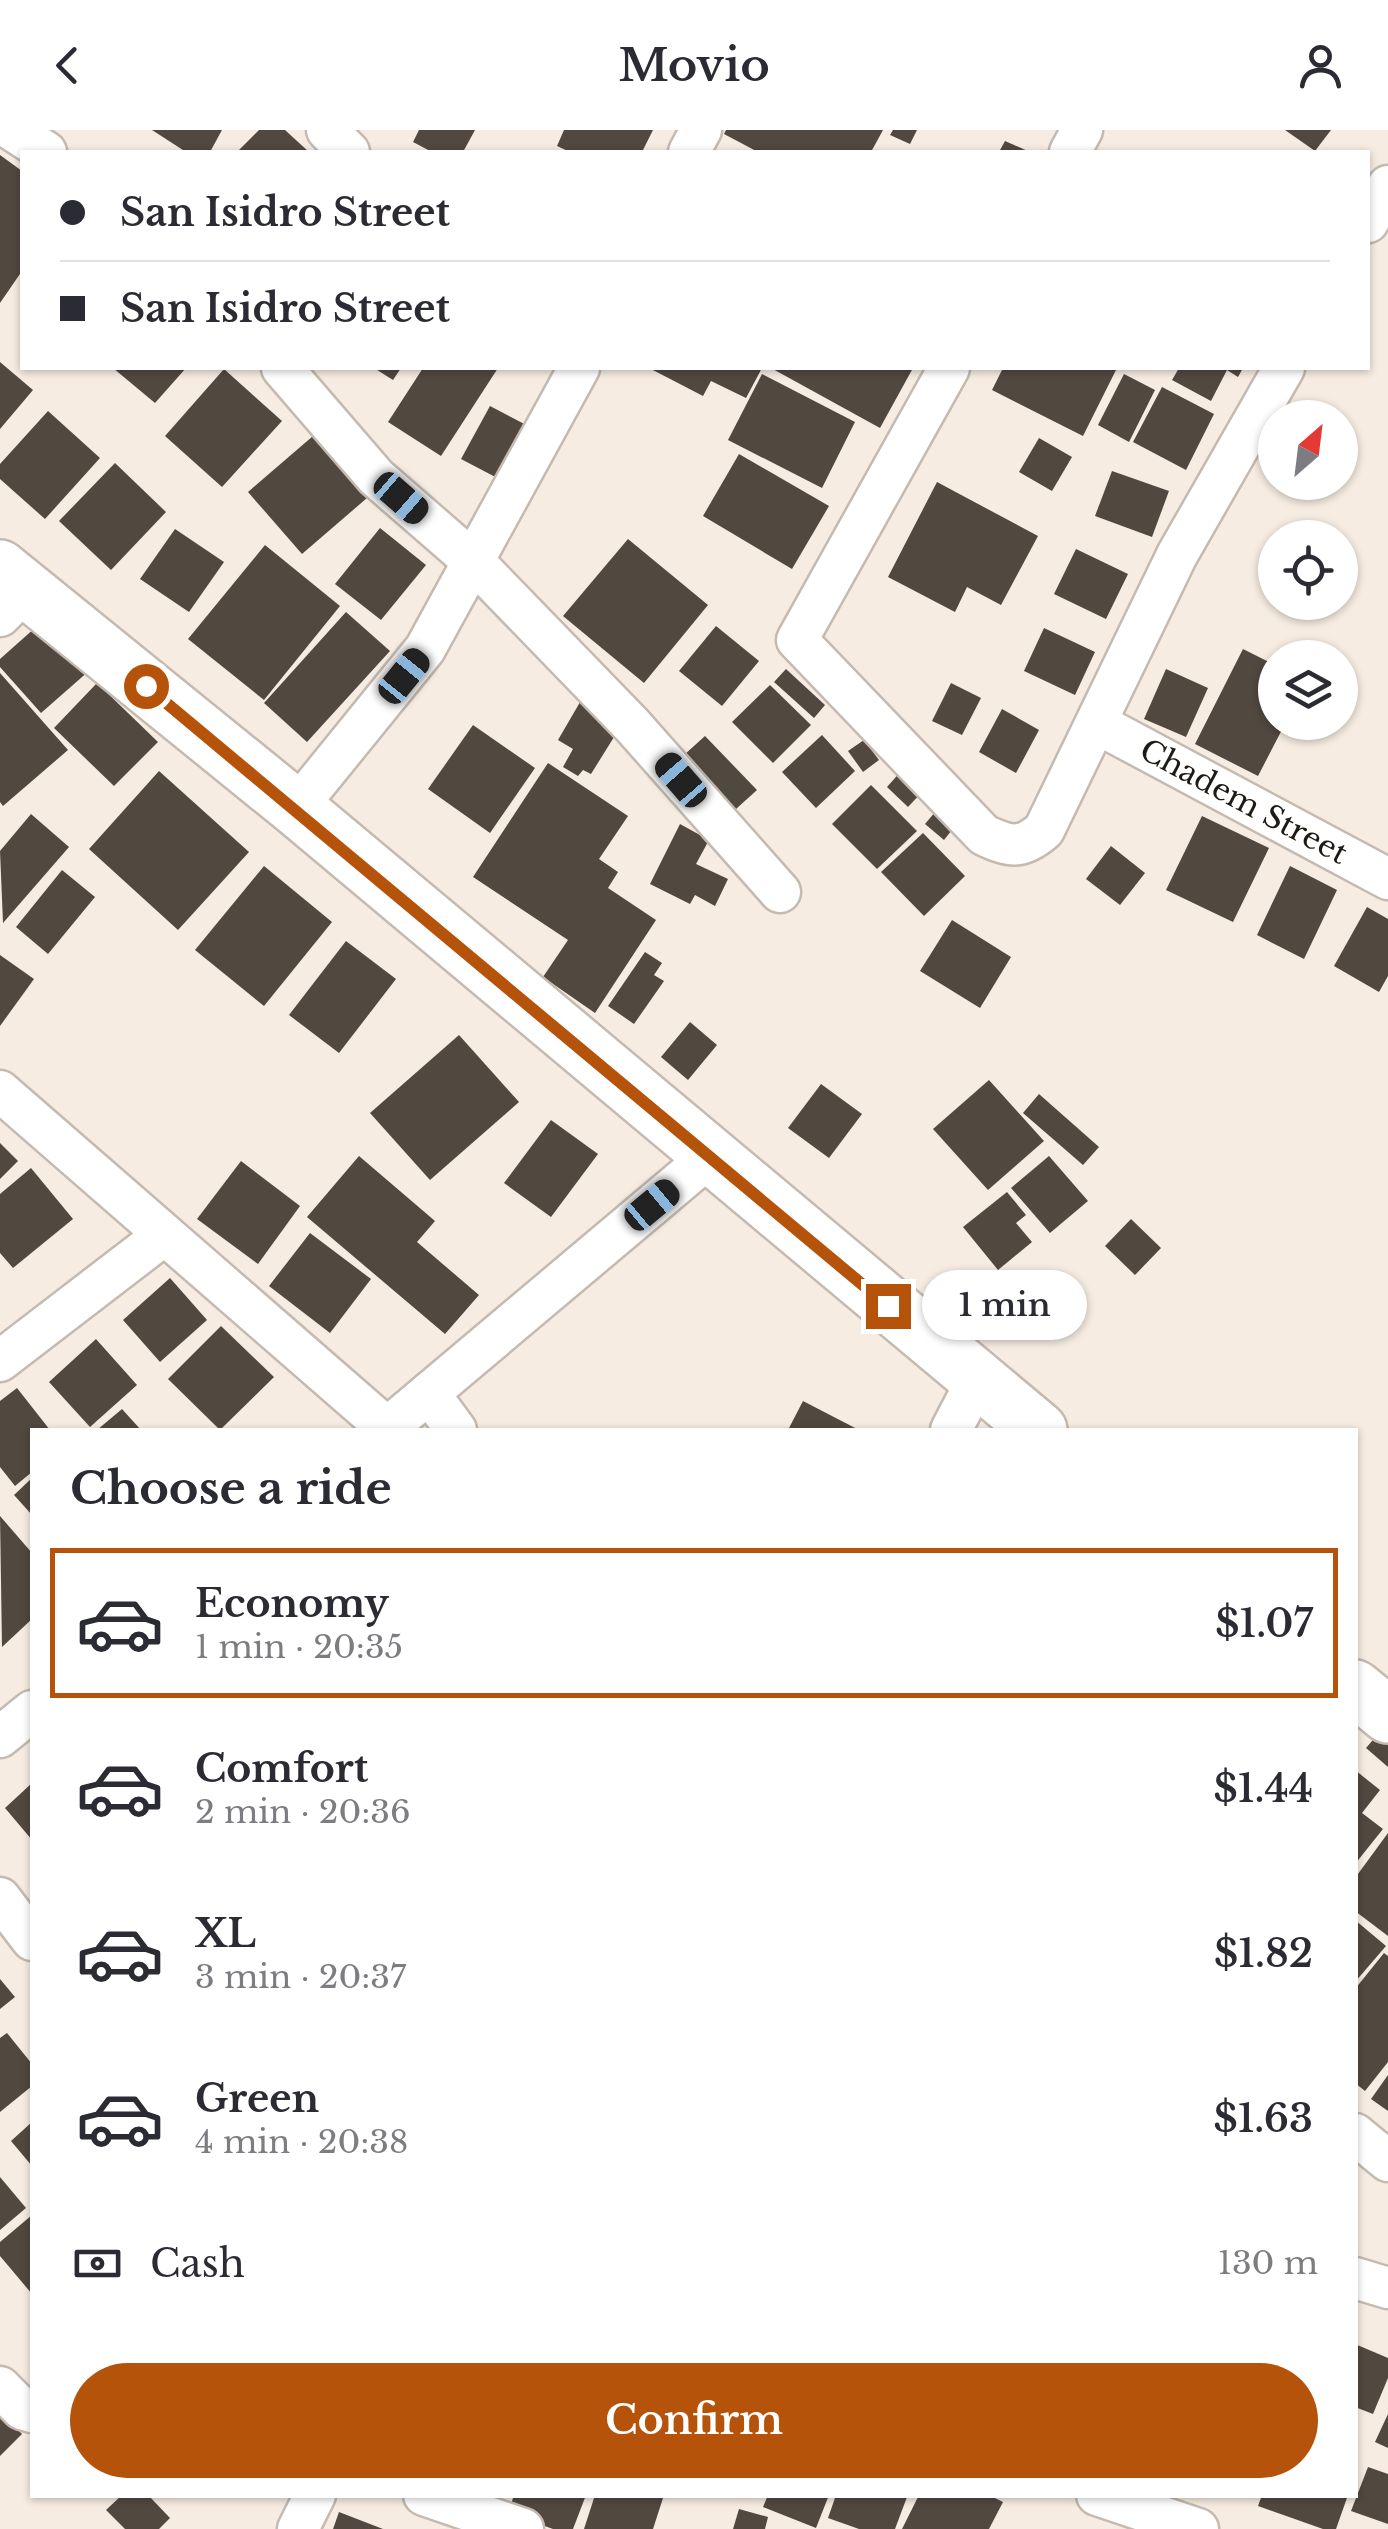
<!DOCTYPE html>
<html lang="en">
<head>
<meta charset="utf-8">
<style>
  body { margin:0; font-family:"Libre Baskerville",serif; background:#f2f2f3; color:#2b2b33; height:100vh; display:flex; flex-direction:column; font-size:38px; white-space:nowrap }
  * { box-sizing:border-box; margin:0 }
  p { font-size:32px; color:#7c7c81 }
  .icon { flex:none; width:55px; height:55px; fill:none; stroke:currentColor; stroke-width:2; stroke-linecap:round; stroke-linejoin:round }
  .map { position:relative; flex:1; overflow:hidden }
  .drawer { position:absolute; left:30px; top:1298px; width:1328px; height:1070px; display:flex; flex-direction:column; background:#fff; border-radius:0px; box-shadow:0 2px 8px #0004 }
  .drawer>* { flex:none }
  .guide { position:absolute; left:20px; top:20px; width:1350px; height:220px; border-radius:0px; box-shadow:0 2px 8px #0004; display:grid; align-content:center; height:220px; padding:0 40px; background:#fff }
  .needle { width:65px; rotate:28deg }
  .buttons { position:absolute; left:1258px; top:270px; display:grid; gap:20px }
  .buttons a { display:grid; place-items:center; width:100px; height:100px; border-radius:50%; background:#fff; box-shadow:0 2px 8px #0004; font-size:50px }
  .end { position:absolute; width:45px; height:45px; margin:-22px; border:12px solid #b45309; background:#fff; box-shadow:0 0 0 5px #fff }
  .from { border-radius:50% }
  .bubble { position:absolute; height:70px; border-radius:35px; background:#fff; box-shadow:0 2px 8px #0004; font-size:32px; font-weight:600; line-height:70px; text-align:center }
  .car { position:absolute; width:30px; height:60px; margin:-30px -15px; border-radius:12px; box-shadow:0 0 8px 2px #0007; background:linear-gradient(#222 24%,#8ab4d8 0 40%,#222 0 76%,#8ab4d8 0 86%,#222 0) }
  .guide b { display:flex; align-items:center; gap:35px; height:95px; font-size:38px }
  .guide b+b { border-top:2px solid #e1e1e2 }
  .guide i { width:25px; height:25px; background:#2b2b33 }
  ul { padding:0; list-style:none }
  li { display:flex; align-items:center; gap:30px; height:150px; margin:0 20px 15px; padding:0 20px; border:5px solid transparent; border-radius:0px }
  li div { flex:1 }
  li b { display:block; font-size:38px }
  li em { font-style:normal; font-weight:600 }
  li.current { border-color:#b45309 }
  li>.icon { width:90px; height:90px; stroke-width:1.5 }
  h2 { padding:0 40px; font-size:45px; line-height:120px }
  .pay { display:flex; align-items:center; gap:25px; height:110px; padding:0 40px; font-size:38px }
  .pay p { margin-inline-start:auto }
  .button { display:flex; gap:20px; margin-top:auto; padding:20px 40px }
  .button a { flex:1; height:115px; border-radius:60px; background:#b45309; color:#fff; font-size:40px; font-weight:600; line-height:115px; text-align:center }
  header { display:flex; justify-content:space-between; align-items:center; height:130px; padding:0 40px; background:#fff; font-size:45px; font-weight:600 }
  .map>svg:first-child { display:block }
</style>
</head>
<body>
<header><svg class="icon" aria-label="back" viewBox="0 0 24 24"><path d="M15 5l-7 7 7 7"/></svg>Movio<svg class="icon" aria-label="person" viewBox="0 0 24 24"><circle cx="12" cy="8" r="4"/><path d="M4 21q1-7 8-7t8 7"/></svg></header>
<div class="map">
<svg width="1388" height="2399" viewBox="0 0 1388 2399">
  <rect width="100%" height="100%" fill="#f6ece1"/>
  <g fill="#514840">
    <path d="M152,0H222L210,22H186Z"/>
    <path d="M259,0H285L309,22H237Z"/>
    <path d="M419,0H475L463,22H432L413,12Z"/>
    <path d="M564,0H653L642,22H570L557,16Z"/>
    <path d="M726,0H883L871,22H758L724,4Z"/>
    <path d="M893,0H917L910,14L890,5Z"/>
    <path d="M1285,0H1331L1315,21Z"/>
    <path d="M1005,11L1030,22H999Z"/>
    <path d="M0,25L22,41V141L0,173Z"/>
    <path d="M0,232L33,260L0,299Z"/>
    <path d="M113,238H186L155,273Z"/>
    <path d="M374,238H401L393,250Z"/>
    <path d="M423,238H498L441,326L388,292Z"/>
    <path d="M649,238H762L746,268L711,251L703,266Z"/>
    <path d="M771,238H913L880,298Z"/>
    <path d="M1003,238H1117L1083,306L992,260Z"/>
    <path d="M1179,238H1243L1238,247L1227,240L1211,271L1172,250Z"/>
    <path d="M224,239L282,291L222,357L165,306Z"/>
    <path d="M762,244L855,292L822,358L728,310Z"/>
    <path d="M1124,244L1155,260L1129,312L1098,295Z"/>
    <path d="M1162,257L1214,284L1186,340L1133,312Z"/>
    <path d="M490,276L532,298L503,351L461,329Z"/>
    <path d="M48,281L100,328L45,389L0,349V334Z"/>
    <path d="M313,306L367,368L302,424L248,362Z"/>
    <path d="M1039,308L1072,327L1052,361L1019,342Z"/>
    <path d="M739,324L829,376L792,439L703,386Z"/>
    <path d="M115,333L166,382L111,440L59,391Z"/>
    <path d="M1112,341L1169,361L1152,407L1095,386Z"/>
    <path d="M937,352L1038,406L1001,475L967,457L955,482L888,447Z"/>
    <path d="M380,398L426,435L381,490L335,454Z"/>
    <path d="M175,399L224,432L189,482L140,449Z"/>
    <path d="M628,409L708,475L644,553L563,486Z"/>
    <path d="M265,415L340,476L264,570L188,509Z"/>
    <path d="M1076,419L1128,444L1106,489L1054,464Z"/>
    <path d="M346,482L390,521L307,612L264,573Z"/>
    <path d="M45,489L90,540L41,583L0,537V529Z"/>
    <path d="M716,496L759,531L722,576L679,541Z"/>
    <path d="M1044,498L1095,522L1075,565L1024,541Z"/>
    <path d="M1243,519L1275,535V592H1286L1258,646L1195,614Z"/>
    <path d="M786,539L825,575L814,588L774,552Z"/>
    <path d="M1166,539L1208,558L1186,607L1144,589Z"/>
    <path d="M0,543L68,620L3,676L0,672Z"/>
    <path d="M97,553L158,612L114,656L54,598Z"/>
    <path d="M951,553L981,568L962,605L932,591Z"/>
    <path d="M770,555L811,595L773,633L732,592Z"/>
    <path d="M583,567L624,591L591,644L583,640L578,646L563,637L573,619L558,610Z"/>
    <path d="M1002,579L1039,600L1016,643L979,622Z"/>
    <path d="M473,595L535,638L490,703L428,659Z"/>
    <path d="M822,605L855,641L816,678L782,642Z"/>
    <path d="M705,606L757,660L736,679L684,625Z"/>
    <path d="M864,610L879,630L863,642L848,621Z"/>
    <path d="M548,633L628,686L599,729L618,742L608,758L656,790L595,883L543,847L568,810L473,747Z"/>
    <path d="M902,640L924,660L908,677L887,657Z"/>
    <path d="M159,641L249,722L178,800L89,719Z"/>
    <path d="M871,655L917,701L877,739L832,694Z"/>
    <path d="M941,675L959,691L944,710L925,694Z"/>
    <path d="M31,684L69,717L3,793L0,721Z"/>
    <path d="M1202,686L1269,718L1233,792L1166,760Z"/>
    <path d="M680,694L709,710L696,734L728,749L715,776L695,765L690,774L650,754Z"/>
    <path d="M923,703L965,746L924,786L881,742Z"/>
    <path d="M1111,716L1145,743L1120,775L1086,749Z"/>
    <path d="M264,736L332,792L264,876L195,820Z"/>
    <path d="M1290,736L1337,760L1304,829L1257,805Z"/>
    <path d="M62,740L95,767L48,824L16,797Z"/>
    <path d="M1367,777L1388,789V846L1379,862L1334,836Z"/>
    <path d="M952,790L1011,827L980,878L920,841Z"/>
    <path d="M346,811L396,849L339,923L289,885Z"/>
    <path d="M645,822L662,833L654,845L664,851L634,894L608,876Z"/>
    <path d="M0,825L34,849L0,896Z"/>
    <path d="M690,892L717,915L688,950L661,927Z"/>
    <path d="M459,905L519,972L430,1050L370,983Z"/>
    <path d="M989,950L1044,1011L988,1060L933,999Z"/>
    <path d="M821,954L862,984L829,1028L788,998Z"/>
    <path d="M1039,964L1099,1017L1083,1035L1023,983Z"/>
    <path d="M551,990L598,1024L551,1087L504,1053Z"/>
    <path d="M0,1013L18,1031L0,1049Z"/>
    <path d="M359,1026L435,1091L417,1112L479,1165L445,1204L307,1087Z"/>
    <path d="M1049,1026L1088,1071L1050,1103L1011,1058Z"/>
    <path d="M241,1031L300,1076L258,1134L197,1089Z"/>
    <path d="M31,1038L73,1089L13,1138L0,1123V1064Z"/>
    <path d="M1007,1062L1026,1085L1016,1093L1032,1112L998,1140L963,1097Z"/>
    <path d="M1131,1089L1161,1118L1135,1145L1105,1116Z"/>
    <path d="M310,1103L371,1149L330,1203L269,1156Z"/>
    <path d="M170,1148L207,1190L160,1232L123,1190Z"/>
    <path d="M221,1196L274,1247L220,1300L168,1249Z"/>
    <path d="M96,1209L137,1255L90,1297L49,1252Z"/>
    <path d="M17,1258L50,1300H32V1342L15,1356L0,1337V1271Z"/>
    <path d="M803,1271L859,1300H788Z"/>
    <path d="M122,1279L141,1300H97Z"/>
    <path d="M32,1348V1385L14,1365Z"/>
    <path d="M0,1386L32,1423V1489L2,1517Z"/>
    <path d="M1385,1596L1388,1599V1637L1366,1618Z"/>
    <path d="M1355,1640L1380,1660L1362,1683L1383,1699L1355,1734Z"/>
    <path d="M32,1653V1710L5,1678Z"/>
    <path d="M1388,1703V1806L1355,1781V1748Z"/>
    <path d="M1355,1790L1386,1816L1355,1852Z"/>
    <path d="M1384,1823L1388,1826V1932L1365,1961L1355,1953V1859Z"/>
    <path d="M0,1849L15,1867L0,1879Z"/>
    <path d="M7,1903L32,1934V1956L0,1982V1908Z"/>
    <path d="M1388,1945V1981L1371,1969Z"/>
    <path d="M32,1992V2036L11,2011Z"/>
    <path d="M0,2047L26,2078L0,2100Z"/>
    <path d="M32,2085V2164L0,2126V2112Z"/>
    <path d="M1355,2214L1388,2228V2248L1373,2284L1355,2277Z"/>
    <path d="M0,2282L22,2304L0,2326Z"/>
    <path d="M1388,2284V2318L1375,2312Z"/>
    <path d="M1368,2337L1388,2344V2394L1351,2381Z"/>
    <path d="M122,2365H148L170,2388L159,2399H125L106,2380Z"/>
    <path d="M514,2365H586L573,2399H553L508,2383Z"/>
    <path d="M595,2365H664L653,2399H584Z"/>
    <path d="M768,2365H829L816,2398L763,2377Z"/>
    <path d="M836,2365H903L907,2367L895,2399H859L828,2388Z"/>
    <path d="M919,2365H989L1003,2372L989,2399H902Z"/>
    <path d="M1262,2365H1348L1336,2399H1323L1258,2376Z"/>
    <path d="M739,2379L768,2387L765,2399H733Z"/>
    <path d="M339,2382L383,2399H333Z"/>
  </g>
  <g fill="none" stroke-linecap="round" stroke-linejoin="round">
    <defs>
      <g id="street">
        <path d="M12,0L46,22"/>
        <path d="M327,0L349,22"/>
        <path d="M689,22L701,0"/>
        <path d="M1070,22L1082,0"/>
        <path d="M1368,92L1388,56"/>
        <path d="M282,238L376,347L476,434L632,595L780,762"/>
        <path d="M949,238L797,510L984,705C1010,717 1021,720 1044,700L1177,425L1284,238"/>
        <path d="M0,486L27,459"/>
        <path id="s1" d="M1098,594L1388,749"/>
        <path d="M296,678L425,519L579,238"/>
        <path d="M0,961L387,1298"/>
        <path d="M0,1231L164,1105"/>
        <path d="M429,1263L456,1300"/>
        <path d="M385,1300L708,1028"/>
        <path d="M951,1300L977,1250"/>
        <path d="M0,1607L32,1581"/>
        <path d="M0,1768L32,1810"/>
        <path d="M1355,2004L1388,2031"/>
        <path d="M1355,2148L1388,2158"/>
        <path d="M0,2257L22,2279L32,2282"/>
        <path d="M424,2365L523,2399"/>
        <path d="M1097,2365L1198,2399"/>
        <path d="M298,2399L315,2365"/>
      </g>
      <g id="secondary">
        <path d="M0,438L296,678L1039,1300"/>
        <path d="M1355,1558L1388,1585"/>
      </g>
    </defs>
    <use href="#street" stroke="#c4bab0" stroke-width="45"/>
    <use href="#secondary" stroke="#c4bab0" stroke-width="60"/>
    <use href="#street" stroke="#fff" stroke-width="40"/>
    <use href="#secondary" stroke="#fff" stroke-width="55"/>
  </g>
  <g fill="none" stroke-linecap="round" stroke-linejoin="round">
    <path stroke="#b45309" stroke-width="12" d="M146,556L888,1176"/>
  </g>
  <g text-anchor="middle" stroke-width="10" stroke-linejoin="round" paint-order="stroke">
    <g font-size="30" fill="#1e1a16" stroke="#fefaf6">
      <text dy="10" stroke="none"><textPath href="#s1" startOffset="165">Chadem Street</textPath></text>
    </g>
  </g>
</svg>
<div class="buttons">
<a><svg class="needle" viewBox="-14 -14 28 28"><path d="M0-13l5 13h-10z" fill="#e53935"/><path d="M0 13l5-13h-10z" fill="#7c7c81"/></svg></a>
<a><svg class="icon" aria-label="locate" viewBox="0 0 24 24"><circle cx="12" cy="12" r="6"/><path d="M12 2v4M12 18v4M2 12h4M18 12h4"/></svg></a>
<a><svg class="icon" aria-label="layers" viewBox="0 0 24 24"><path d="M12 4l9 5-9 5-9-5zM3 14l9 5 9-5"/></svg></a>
</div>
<i class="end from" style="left:146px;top:556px"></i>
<i class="end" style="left:888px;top:1176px"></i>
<div class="bubble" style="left:922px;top:1140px;width:165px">1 min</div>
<i class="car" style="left:401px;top:368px;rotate:131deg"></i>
<i class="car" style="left:404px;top:546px;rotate:39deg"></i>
<i class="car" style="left:681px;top:650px;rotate:319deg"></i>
<i class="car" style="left:652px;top:1075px;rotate:50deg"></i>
<div class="guide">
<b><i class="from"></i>San Isidro Street</b>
<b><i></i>San Isidro Street</b>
</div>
<section class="drawer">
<h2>Choose a ride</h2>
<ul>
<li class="current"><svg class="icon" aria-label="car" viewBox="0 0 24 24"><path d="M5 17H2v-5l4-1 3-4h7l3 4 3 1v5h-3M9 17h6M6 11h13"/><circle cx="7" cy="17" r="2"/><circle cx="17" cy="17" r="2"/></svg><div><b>Economy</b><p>1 min · 20:35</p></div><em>$1.07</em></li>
<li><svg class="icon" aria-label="car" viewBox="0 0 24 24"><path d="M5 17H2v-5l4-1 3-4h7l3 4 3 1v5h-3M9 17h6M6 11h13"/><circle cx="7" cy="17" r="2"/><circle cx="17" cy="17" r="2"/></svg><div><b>Comfort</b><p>2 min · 20:36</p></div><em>$1.44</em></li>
<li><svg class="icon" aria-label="car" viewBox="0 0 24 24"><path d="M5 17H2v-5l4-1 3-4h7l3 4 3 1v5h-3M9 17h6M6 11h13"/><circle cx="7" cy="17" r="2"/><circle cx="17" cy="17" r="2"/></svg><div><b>XL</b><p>3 min · 20:37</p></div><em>$1.82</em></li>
<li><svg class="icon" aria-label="car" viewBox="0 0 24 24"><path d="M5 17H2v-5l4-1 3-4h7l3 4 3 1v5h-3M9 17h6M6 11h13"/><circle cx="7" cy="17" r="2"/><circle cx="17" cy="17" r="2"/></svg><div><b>Green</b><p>4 min · 20:38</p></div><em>$1.63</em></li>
</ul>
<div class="pay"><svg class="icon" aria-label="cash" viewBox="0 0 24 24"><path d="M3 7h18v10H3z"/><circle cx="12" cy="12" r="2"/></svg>Cash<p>130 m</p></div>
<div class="button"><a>Confirm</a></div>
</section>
</div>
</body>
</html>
